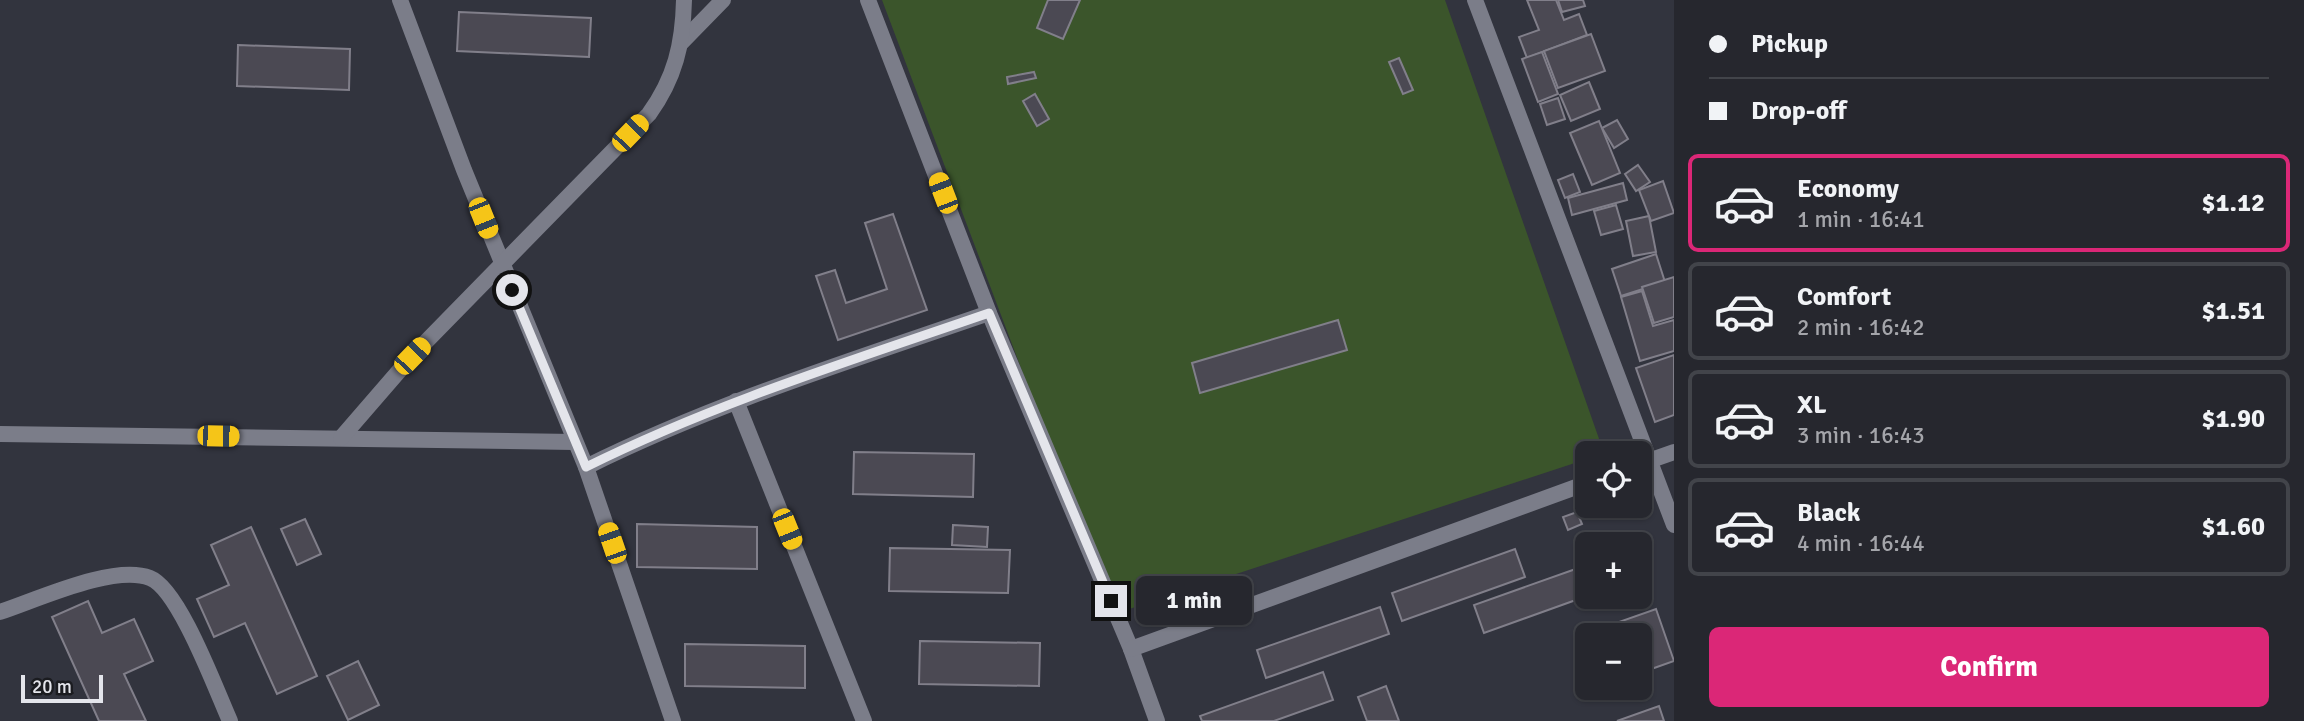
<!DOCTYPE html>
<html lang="en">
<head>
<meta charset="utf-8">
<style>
  body { margin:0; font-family:Signika,sans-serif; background:#2e2f36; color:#f1f3f6; height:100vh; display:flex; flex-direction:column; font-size:26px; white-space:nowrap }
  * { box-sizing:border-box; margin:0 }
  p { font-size:23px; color:#a4a5aa }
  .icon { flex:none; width:38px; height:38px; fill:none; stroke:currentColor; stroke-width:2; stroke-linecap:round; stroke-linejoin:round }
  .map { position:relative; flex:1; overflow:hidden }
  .panel { display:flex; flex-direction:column; background:#26272e; width:630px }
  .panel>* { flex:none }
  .banner { display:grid; align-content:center; height:154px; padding:0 35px; background:#26272e }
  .fabs { position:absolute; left:1575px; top:441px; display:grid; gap:14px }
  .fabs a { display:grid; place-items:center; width:77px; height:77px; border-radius:10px; background:#26272e; box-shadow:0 2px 5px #0004,0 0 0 2px #42444a; font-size:35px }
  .scale { position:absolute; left:21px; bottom:18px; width:82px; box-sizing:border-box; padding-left:7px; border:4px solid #e4e5eb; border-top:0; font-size:19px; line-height:24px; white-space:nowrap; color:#e4e5eb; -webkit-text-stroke:5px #1b1c20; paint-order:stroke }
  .end { position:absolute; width:32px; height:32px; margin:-16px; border:9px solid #e4e5eb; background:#111; box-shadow:0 0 0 4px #111 }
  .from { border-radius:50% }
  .bubble { position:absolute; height:49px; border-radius:10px; background:#26272e; box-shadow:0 2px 5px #0004,0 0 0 2px #42444a; font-size:23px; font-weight:800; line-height:49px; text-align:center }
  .car { position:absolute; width:21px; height:42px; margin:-21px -10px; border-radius:9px; box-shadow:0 0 5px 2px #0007; background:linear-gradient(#f5c518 24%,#345 0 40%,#f5c518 0 76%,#345 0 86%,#f5c518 0) }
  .banner b { display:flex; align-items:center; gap:24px; height:66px; font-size:26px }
  .banner b+b { border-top:2px solid #42444a }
  .banner i { width:18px; height:18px; background:#f1f3f6 }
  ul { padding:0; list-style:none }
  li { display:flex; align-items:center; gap:21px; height:98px; margin:0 14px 10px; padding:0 21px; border:4px solid #42444a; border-radius:10px }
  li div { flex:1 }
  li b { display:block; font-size:26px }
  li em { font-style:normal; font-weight:800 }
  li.current { border-color:#db2777 }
  li>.icon { width:63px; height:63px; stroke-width:1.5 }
  .action { display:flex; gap:14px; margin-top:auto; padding:14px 35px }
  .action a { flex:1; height:80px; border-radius:10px; background:#db2777; color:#fff; font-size:28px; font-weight:800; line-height:80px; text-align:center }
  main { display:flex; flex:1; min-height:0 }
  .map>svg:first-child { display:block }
</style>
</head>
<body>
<main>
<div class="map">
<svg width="1674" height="721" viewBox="0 0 1674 721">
  <rect width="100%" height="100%" fill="#32343e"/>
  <path fill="#3b552b" d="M882,0H1445L1604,453H1587V459L1114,614Z"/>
  <g fill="#4b4953" stroke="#817f8a" stroke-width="2">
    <path d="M1048,0H1080L1063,39L1037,28Z"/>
    <path d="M1527,0H1556L1564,20L1579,14L1587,35L1527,58L1519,37L1539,30Z"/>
    <path d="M1558,0H1583L1585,6L1562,12Z"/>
    <path d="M459,12L591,18L589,57L457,51Z"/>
    <path d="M1591,34L1605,71L1558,88L1544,51Z"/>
    <path d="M238,45L350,49L349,90L237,86Z"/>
    <path d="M1542,52L1558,94L1538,102L1522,59Z"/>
    <path d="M1399,58L1413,90L1403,94L1389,62Z"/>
    <path d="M1034,72L1036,78L1008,84L1007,77Z"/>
    <path d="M1589,82L1600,109L1571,121L1560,95Z"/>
    <path d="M1035,94L1049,119L1037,126L1023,101Z"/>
    <path d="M1558,98L1565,119L1547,125L1540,104Z"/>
    <path d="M1617,120L1628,139L1614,148L1602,128Z"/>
    <path d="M1599,121L1620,173L1592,185L1570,133Z"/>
    <path d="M1638,165L1650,182L1636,191L1625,174Z"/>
    <path d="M1573,174L1580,192L1565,198L1558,180Z"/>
    <path d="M1663,181L1674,213L1651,221L1639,190Z"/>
    <path d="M1623,183L1627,200L1572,215L1568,198Z"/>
    <path d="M1616,205L1623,229L1601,235L1594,211Z"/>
    <path d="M893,214L927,310L838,340L816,276L835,270L846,303L887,289L865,223Z"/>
    <path d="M1649,216L1656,252L1633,256L1626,221Z"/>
    <path d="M1656,254L1665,282L1621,296L1612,269Z"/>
    <path d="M1674,277V317L1654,323L1642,287Z"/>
    <path d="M1642,291L1653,326L1674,320V351L1640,361L1621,297Z"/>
    <path d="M1338,320L1347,350L1200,393L1192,363Z"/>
    <path d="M1674,355V415L1655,422L1636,368Z"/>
    <path d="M854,452L974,454L973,497L853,494Z"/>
    <path d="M1577,512L1582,524L1568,530L1563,517Z"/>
    <path d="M305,519L321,554L297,565L281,529Z"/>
    <path d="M637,524L757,527V569L637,567Z"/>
    <path d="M953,525L988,527L987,547L952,545Z"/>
    <path d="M251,527L317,676L277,694L245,623L214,637L197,599L229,585L211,545Z"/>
    <path d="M890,548L1010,550L1008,593L889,591Z"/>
    <path d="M1515,549L1525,577L1402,621L1392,593Z"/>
    <path d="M1587,565V596L1484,633L1474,605Z"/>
    <path d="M88,601L102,633L134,619L153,661L124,674L146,721H99L52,617Z"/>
    <path d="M1380,607L1389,634L1266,678L1257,650Z"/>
    <path d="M1656,609L1674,661L1640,673V635H1620L1616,623Z"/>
    <path d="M920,641L1040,643L1039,686L919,684Z"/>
    <path d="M685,644L805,646V688L685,686Z"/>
    <path d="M358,661L379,705L348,720L327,676Z"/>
    <path d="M1323,672L1333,700L1274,721H1202L1200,716Z"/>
    <path d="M1386,686L1399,721H1367L1358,697Z"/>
    <path d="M1659,706L1664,721H1617Z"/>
  </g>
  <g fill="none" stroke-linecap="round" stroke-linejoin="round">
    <g stroke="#7b7d89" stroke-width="16">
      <path d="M400,0L464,170L586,467L673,721"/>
      <path d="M868,0L989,313L1131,649L1157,721"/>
      <path d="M1475,0L1674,525"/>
      <path d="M681,43L723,0"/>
      <path d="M736,401L864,721"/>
      <path d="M0,434L574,442"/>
      <path d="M341,438L412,356L649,114C675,78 683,44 684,0"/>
      <path d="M1640,464L1674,452"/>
      <path d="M586,467C715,403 853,360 989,313"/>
      <path d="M0,612C37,600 113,564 150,578C179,589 216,690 230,721"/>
      <path d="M1131,649L1587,483"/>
    </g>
  </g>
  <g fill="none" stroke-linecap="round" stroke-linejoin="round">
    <path stroke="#e4e5eb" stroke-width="9" d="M512,290L586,467C715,403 853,360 989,313L1111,601"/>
  </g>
</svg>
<div class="fabs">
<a><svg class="icon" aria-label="locate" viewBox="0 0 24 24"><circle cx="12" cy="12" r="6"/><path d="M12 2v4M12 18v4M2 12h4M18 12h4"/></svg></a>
<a>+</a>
<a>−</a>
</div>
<div class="scale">20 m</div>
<i class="end from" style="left:512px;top:290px"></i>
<i class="end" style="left:1111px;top:601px"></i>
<div class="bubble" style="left:1136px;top:576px;width:116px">1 min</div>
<i class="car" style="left:630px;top:133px;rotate:44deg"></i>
<i class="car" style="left:943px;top:193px;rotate:339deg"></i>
<i class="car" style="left:483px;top:218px;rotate:158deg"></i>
<i class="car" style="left:412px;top:356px;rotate:44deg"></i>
<i class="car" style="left:218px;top:436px;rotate:91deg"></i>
<i class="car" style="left:787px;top:529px;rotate:158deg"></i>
<i class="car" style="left:612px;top:543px;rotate:341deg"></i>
</div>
<section class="panel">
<div class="banner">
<b><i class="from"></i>Pickup</b>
<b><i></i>Drop-off</b>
</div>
<ul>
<li class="current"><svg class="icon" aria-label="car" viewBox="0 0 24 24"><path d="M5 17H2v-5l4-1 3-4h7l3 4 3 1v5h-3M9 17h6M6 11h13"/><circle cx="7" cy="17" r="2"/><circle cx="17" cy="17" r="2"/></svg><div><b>Economy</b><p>1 min · 16:41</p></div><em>$1.12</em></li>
<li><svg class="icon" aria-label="car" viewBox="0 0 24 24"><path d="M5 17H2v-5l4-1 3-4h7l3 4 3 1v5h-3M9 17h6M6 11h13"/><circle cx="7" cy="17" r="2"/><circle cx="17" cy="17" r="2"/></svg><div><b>Comfort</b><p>2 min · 16:42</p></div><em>$1.51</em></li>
<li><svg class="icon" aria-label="car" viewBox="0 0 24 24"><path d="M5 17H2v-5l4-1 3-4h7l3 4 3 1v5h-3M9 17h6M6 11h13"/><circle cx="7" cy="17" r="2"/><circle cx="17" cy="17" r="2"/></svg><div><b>XL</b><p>3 min · 16:43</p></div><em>$1.90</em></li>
<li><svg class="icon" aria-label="car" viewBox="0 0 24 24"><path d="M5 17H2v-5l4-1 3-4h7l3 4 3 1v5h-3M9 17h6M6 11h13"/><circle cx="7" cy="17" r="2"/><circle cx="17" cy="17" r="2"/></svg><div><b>Black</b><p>4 min · 16:44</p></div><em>$1.60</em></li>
</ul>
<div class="action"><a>Confirm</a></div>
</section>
</main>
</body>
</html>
